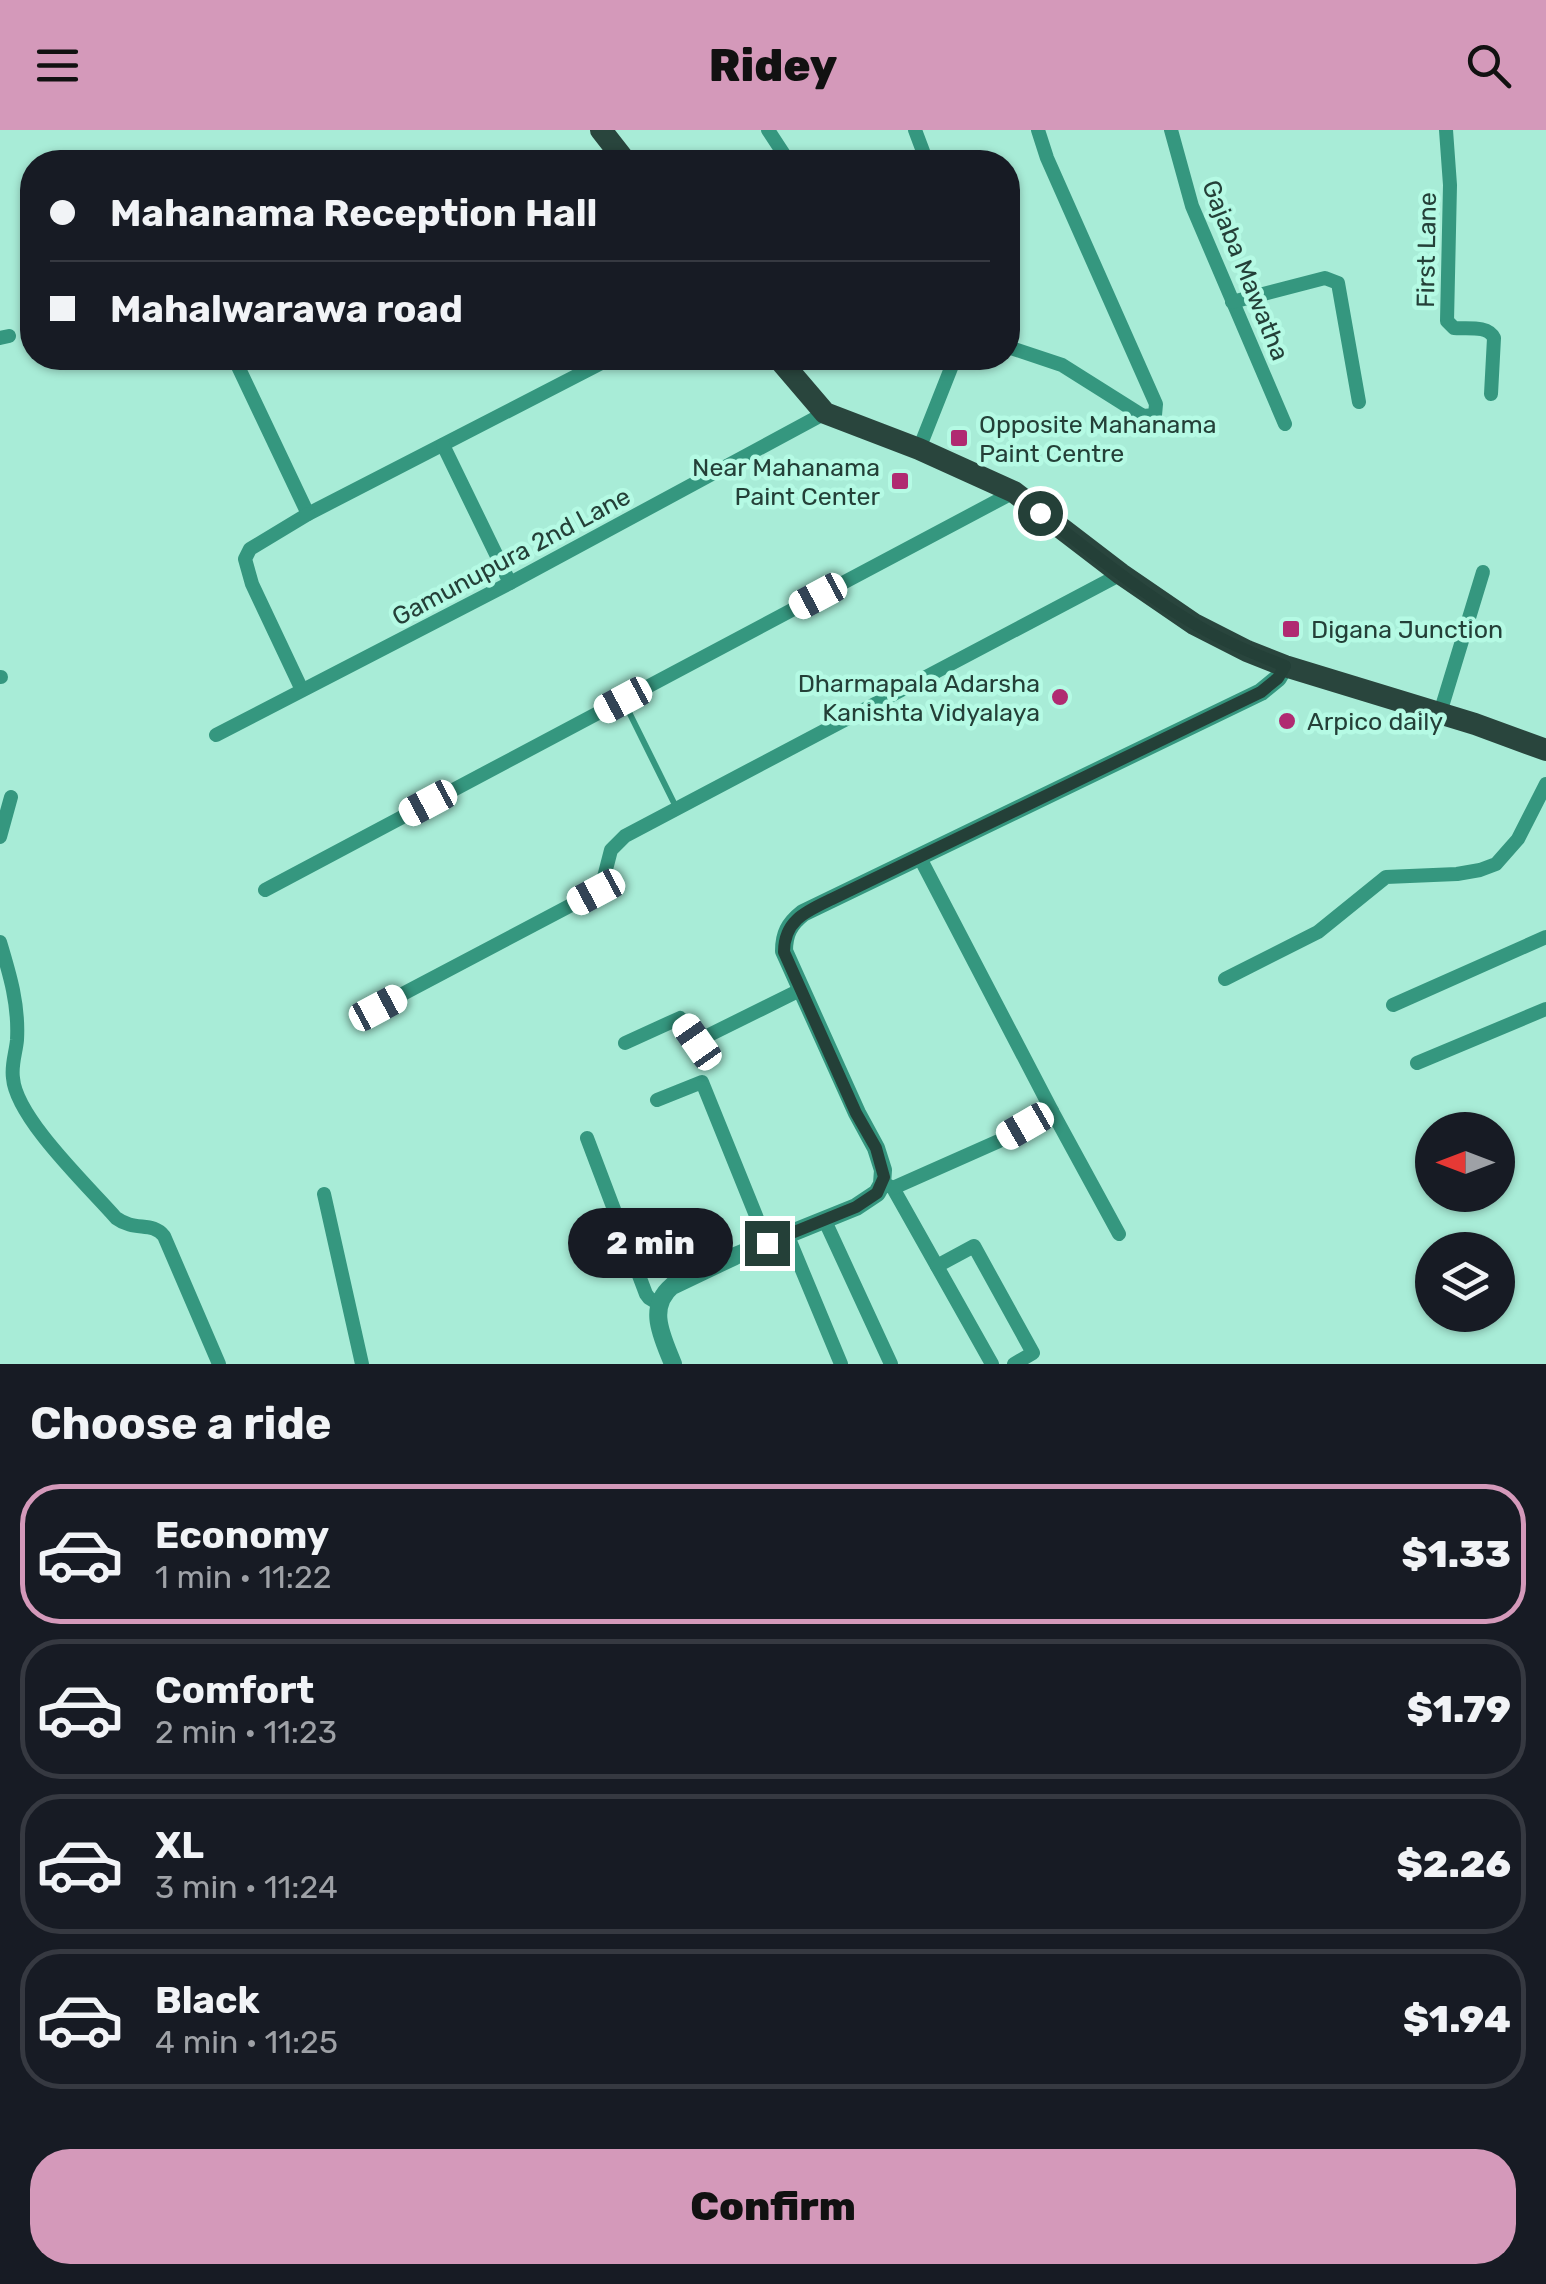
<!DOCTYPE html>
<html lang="en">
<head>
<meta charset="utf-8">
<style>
  body { margin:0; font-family:Rubik,sans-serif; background:#20242c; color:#f1f3f6; height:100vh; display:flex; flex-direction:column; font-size:38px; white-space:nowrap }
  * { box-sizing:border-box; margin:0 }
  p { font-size:32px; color:#9ea1a6 }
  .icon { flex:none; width:55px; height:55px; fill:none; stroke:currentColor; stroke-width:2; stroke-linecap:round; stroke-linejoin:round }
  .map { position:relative; height:1234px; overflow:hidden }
  .sheet { display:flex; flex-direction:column; background:#171b24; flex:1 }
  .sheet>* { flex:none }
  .guide { position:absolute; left:20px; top:20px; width:1000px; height:220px; border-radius:40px; box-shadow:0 2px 8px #0004; display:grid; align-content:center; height:220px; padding:0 30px; background:#171b24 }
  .needle { width:65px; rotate:270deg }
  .buttons { position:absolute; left:1415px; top:982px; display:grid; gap:20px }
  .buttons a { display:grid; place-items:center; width:100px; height:100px; border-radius:50%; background:#171b24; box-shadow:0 2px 8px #0004; font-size:50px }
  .end { position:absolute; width:45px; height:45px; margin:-22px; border:12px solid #244038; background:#fff; box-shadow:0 0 0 5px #fff }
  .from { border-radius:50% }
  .bubble { position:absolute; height:70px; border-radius:35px; background:#171b24; box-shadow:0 2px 8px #0004; font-size:32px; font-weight:800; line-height:70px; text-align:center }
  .car { position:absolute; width:30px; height:60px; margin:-30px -15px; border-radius:12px; box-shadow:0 0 8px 2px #0007; background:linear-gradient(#fff 24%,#345 0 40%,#fff 0 76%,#345 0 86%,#fff 0) }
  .guide b { display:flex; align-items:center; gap:35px; height:95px; font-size:38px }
  .guide b+b { border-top:2px solid #363941 }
  .guide i { width:25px; height:25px; background:#f1f3f6 }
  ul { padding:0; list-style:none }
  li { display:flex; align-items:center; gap:30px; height:140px; margin:0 20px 15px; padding:0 10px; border:5px solid #363941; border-radius:40px }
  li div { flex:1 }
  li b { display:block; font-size:38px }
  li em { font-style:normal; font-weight:800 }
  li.on { border-color:#d499ba }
  li>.icon { width:90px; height:90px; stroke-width:1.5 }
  h2 { padding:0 30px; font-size:45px; line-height:120px }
  .action { display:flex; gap:20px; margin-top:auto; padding:20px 30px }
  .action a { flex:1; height:115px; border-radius:40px; background:#d499ba; color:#111; font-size:40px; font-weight:800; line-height:115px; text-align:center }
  header { display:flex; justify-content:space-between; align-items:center; height:130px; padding:0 30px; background:#d499ba; color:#111; font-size:45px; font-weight:800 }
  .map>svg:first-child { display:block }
</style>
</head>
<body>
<header><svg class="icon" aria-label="menu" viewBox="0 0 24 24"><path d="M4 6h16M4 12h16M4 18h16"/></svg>Ridey<svg class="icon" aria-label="search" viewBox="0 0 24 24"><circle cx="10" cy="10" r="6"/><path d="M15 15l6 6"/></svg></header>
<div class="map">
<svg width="1546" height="1234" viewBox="0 0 1546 1234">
  <rect width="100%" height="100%" fill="#a8ecd7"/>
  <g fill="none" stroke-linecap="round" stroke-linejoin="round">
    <path stroke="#35977f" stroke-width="6" d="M624,572L676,677"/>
    <g stroke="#35977f" stroke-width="14">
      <path d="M768,0L789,32"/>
      <path d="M915,0L927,32"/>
      <path d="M1171,0L1192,76L1285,294"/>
      <path d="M1446,0L1450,55L1447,191L1454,198C1467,199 1488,195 1494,208L1491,264"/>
      <path d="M1232,172L1325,148L1338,153L1359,272"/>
      <path d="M0,208L9,206"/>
      <path d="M1008,217L1062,235L1143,286L1155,285L1156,274L1047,28L1038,0"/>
      <path d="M234,228L308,384L611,228"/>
      <path d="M443,315L510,453"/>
      <path d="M919,319L955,228"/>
      <path d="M0,547H1"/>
      <path d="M302,560L252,454L245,429L250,419L308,384"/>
      <path d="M1440,583L1483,442"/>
      <path d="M216,605L510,453L825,283"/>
      <path d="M0,707L11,667"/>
      <path d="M919,726L1052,981"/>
      <path d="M265,760L1014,362"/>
      <path d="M0,812C10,845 19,875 17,910C16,922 11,935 13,948C16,988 88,1056 116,1088C135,1102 152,1091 164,1106L219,1234"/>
      <path d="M1225,849L1318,802L1386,747L1457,744L1480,740L1496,734L1518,709L1546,654"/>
      <path d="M1393,875L1546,807"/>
      <path d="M378,877L596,762L603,751L611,720L625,706L1121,444"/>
      <path d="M625,913L680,888L697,911L800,860"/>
      <path d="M1417,933L1546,879"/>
      <path d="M657,970L702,952L767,1113"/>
      <path d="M587,1008L646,1164L649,1168L659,1174"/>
      <path d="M887,1055L893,1058L992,1234"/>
      <path d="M893,1058L999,1011L1052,981L1119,1104"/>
      <path d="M324,1064L362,1234"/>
      <path d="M825,1091L891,1234"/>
      <path d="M787,1104L841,1234"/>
      <path d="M937,1136L974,1116L1033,1223L1014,1234"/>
    </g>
    <path stroke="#35977f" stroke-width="18" d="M673,1234C663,1208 646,1178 672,1156L735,1126L856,1077L877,1063L882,1054L883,1040L876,1018L857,983L784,821C784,804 789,794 803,783L1261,562L1278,548L1285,536"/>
    <g stroke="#29453d" stroke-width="22">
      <path d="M601,0L626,32"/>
      <path d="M778,228L825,283L919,319L1014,362L1121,444L1194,494L1247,521L1285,536L1475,594L1546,620"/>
    </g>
  </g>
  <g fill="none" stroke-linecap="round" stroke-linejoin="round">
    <path stroke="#244038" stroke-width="12" d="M767,1113L856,1077L877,1063L884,1047L876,1018L856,983L784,822C784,790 807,781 832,769L1261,562L1278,548L1285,536C1254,524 1222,511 1193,493C1139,461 1090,421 1040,383"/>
  </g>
  <g fill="#b02b71" stroke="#b5fae4" stroke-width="4">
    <rect x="949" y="298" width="20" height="20" rx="5"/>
    <rect x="890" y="341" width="20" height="20" rx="5"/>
    <rect x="1281" y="489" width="20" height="20" rx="5"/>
    <circle cx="1060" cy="567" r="10"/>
    <circle cx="1287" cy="591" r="10"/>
  </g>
  <g text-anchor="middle" stroke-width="9" stroke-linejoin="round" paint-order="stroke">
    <g font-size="25" fill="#244038" stroke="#b5fae4">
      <text transform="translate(1426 120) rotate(-89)" y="9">First Lane</text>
      <text transform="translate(1246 140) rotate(68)" y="9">Gajaba Mawatha</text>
      <text transform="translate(511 426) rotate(-28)" y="9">Gamunupura 2nd Lane</text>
    </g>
    <g font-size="25" fill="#244038" stroke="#b5fae4" text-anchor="start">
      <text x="979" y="303">Opposite Mahanama<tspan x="979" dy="29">Paint Centre</tspan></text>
      <text x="880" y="346" text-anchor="end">Near Mahanama<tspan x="880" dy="29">Paint Center</tspan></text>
      <text x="1311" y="508">Digana Junction</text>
      <text x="1040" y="562" text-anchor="end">Dharmapala Adarsha<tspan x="1040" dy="29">Kanishta Vidyalaya</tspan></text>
      <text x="1307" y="600">Arpico daily</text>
    </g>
  </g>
</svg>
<div class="buttons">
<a><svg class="needle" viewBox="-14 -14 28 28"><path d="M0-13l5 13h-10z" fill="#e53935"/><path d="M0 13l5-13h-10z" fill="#9ea1a6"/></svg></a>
<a><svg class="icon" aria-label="layers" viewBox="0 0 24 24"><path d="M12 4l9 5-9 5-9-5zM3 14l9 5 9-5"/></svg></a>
</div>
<i class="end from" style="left:1040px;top:383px"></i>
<i class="end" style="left:767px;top:1113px"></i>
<div class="bubble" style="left:568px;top:1078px;width:165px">2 min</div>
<i class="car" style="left:818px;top:466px;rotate:242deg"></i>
<i class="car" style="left:623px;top:570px;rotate:242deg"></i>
<i class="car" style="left:428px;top:673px;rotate:242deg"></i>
<i class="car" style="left:596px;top:762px;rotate:242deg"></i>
<i class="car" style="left:378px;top:878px;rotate:62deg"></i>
<i class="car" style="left:697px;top:912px;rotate:325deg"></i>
<i class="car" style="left:1025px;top:996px;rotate:240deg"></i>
<div class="guide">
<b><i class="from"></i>Mahanama Reception Hall</b>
<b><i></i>Mahalwarawa road</b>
</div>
</div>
<section class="sheet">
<h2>Choose a ride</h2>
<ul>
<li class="on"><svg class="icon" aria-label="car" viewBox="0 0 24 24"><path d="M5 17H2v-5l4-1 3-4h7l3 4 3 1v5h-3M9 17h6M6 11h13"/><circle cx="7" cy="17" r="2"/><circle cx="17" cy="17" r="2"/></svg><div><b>Economy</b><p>1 min · 11:22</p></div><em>$1.33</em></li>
<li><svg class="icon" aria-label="car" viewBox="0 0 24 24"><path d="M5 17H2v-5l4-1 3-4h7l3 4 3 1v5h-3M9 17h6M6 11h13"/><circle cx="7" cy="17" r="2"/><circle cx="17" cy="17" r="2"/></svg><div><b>Comfort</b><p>2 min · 11:23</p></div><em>$1.79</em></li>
<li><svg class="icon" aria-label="car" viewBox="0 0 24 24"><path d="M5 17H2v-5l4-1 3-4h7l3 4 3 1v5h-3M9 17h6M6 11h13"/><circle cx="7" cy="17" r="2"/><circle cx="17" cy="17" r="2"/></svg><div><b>XL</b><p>3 min · 11:24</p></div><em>$2.26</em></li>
<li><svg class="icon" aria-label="car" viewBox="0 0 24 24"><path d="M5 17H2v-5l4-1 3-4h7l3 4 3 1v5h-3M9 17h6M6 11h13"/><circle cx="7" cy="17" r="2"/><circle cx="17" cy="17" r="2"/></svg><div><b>Black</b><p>4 min · 11:25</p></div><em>$1.94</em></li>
</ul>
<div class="action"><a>Confirm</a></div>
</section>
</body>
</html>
